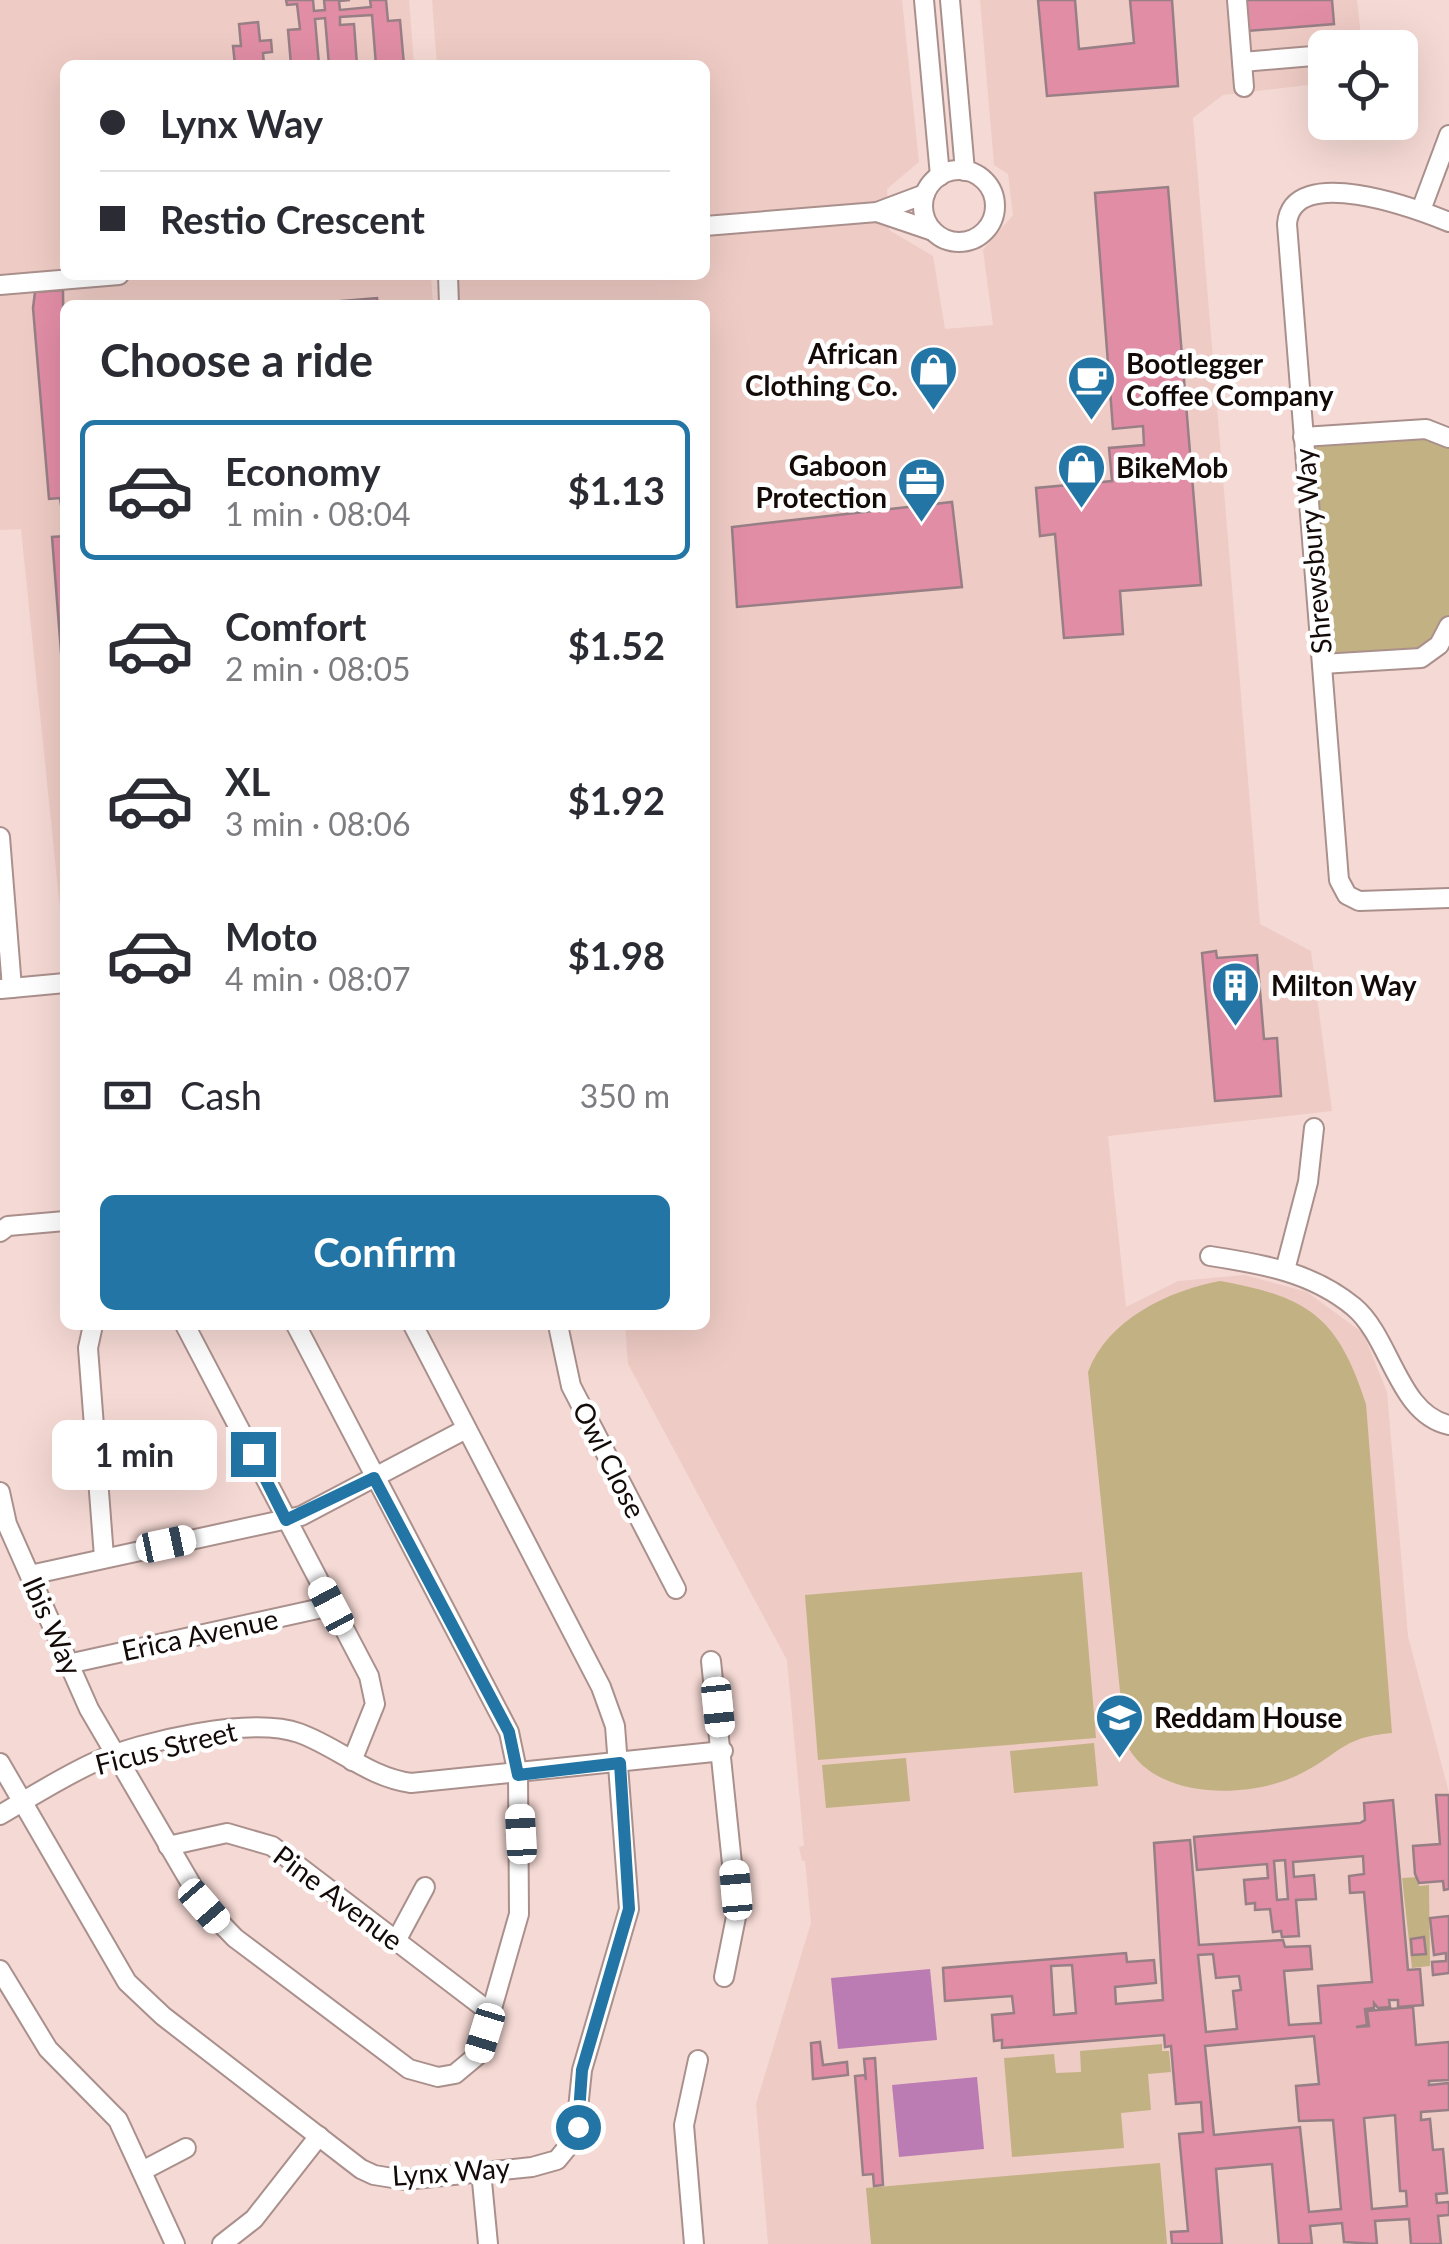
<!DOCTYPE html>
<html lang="en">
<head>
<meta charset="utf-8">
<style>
  body { margin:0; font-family:Lato,sans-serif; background:#f7f7f7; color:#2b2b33; height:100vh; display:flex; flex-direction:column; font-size:38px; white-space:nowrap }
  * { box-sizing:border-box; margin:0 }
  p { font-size:32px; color:#7c7c81 }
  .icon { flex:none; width:55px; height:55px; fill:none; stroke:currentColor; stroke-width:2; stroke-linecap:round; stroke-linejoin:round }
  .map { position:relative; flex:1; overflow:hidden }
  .drawer { position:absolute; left:60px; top:300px; width:650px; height:1030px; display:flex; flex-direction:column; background:#fff; border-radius:15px; box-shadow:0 10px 40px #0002 }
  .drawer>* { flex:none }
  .guide { position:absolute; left:60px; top:60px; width:650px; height:220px; border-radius:15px; box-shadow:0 10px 40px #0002; display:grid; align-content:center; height:220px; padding:0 40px; background:#fff }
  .controls { position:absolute; left:1308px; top:30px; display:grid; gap:20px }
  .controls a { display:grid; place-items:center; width:110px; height:110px; border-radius:15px; background:#fff; box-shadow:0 10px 40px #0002; font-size:50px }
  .end { position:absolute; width:45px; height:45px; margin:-22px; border:12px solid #2275a5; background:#fff; box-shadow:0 0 0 5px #fff }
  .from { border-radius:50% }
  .bubble { position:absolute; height:70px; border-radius:15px; background:#fff; box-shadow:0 10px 40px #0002; font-size:32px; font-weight:700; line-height:70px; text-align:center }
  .car { position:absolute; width:30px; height:60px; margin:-30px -15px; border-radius:12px; box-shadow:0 0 8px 2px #0007; background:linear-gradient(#fff 24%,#345 0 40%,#fff 0 76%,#345 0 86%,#fff 0) }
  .guide b { display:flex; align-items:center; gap:35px; height:95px; font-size:38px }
  .guide b+b { border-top:2px solid #e1e1e2 }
  .guide i { width:25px; height:25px; background:#2b2b33 }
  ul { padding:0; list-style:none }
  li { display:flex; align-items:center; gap:30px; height:140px; margin:0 20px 15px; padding:0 20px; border:5px solid transparent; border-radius:15px }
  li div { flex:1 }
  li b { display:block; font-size:38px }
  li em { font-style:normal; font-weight:700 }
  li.on { border-color:#2275a5 }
  li>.icon { width:90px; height:90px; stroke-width:1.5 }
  h2 { padding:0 40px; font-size:45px; line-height:120px }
  .pay { display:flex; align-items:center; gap:25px; height:110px; padding:0 40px; font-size:38px }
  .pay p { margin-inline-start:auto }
  .button { display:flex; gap:20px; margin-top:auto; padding:20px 40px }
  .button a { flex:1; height:115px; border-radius:15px; background:#2275a5; color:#fff; font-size:40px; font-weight:700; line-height:115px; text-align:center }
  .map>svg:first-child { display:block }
</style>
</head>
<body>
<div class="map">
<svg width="1449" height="2244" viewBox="0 0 1449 2244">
  <rect width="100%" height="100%" fill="#f5d9d4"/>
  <g fill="#efcbc5">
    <path d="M0,0H409L414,65H65V275H431L433,305H65V957L21,529L0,530Z"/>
    <path d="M432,0H902L919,162L887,189L889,230L933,256L945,329L993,325L983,250L1013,215L1008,174L994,165L980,0H1357L1362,47L1325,48V83L1223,95L1193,118L1260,924L1311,951L1332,1111L1108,1136L1126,1307L1178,1281L1245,1275L1307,1292L1363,1333L1387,1392L1408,1636L1449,1793V2244H768L756,2104L811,1923L805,1861H802L799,1847L804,1846L787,1660L628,1364L625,1325H705V305H449L448,275H705V65H437Z"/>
  </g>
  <g fill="#c2b183">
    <path d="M1303,437L1449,438V626L1434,651L1322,664Z"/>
    <path d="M1220,1281C1309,1297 1338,1317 1366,1404L1392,1733C1340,1737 1339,1756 1296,1776C1244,1800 1150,1799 1125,1741L1088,1372C1108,1319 1168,1291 1220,1281Z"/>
    <path d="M1082,1572L1096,1738L818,1760L805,1595Z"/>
    <path d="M1094,1743L1098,1786L1014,1793L1010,1751Z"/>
    <path d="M906,1758L910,1801L826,1808L822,1765Z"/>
    <path d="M1418,1877L1419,1886L1429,1885L1430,1966L1412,1968L1402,1878Z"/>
    <path d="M1162,2044V2051H1169L1171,2072L1148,2074L1151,2110L1121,2113L1124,2148L1012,2157L1004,2058L1054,2054L1056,2073L1081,2072L1080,2051Z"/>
    <path d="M1160,2163L1167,2244H871L866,2188Z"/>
  </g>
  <g fill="#ba7cb3">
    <path d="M930,1969L937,2040L838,2049L831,1978Z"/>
    <path d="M977,2077L984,2149L899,2157L892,2085Z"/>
  </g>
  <g fill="#e18da6" stroke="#977f85" stroke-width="2.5" fill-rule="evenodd">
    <path d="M286,0H313L314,11L325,10L324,0H350L339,1L340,10L371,7L370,0H386L388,21L400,20L404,65H376L372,15L340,17V25L354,24L357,65H329L325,18L315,19L319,65H291L288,30L300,29L297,4L287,5Z"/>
    <path d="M1038,0H1075L1079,49L1134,43L1130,0H1172L1178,86L1047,96Z"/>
    <path d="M1245,0H1332L1334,24L1247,31Z"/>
    <path d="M258,22L260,41L271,40L272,52L263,53L264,65H235L233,46H241L239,24Z"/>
    <path d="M1168,187L1201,585L1120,591L1123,634L1064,638L1055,534L1040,536L1036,488L1112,481L1109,448L1144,445L1143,426L1113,429L1095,193Z"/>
    <path d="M63,290L65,504L61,505L60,498L49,499L33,308L35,292Z"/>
    <path d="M377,298L378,305H293Z"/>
    <path d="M952,502L962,587L737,607L732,527Z"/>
    <path d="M65,536V703L52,537Z"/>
    <path d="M1216,951L1217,958L1257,955L1264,1039L1277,1038L1281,1096L1215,1101L1202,953Z"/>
    <path d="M1436,1795H1449V1889L1444,1890L1443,1881L1419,1883L1415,1874L1413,1846L1440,1844Z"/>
    <path d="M1393,1800L1408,1970L1420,1969L1423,2005L1398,2007V2000H1389L1390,2007L1378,2008L1374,2003V2008L1365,2009L1367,2025L1356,2027L1369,2026L1367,2011L1413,2007L1416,2045L1449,2042V2080L1429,2081V2085L1449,2083V2110L1421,2112V2120L1430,2119L1433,2150L1443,2149L1447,2193L1436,2194L1437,2203L1449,2202V2215L1438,2216L1441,2244H1411L1409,2219L1375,2221L1377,2244L1344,2242L1342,2223L1310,2226L1312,2244H1279L1272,2164L1216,2169L1222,2244H1172L1171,2232L1188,2231L1179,2134L1203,2132L1201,2102L1176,2104L1171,2046L1165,2047L1164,2035L1002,2048V2040L994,2041L992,2015L1014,2013L1012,1996L945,2001L943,1968L1126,1953L1127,1962L1154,1960L1156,1983L1115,1987L1116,2004L1163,2000L1154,1843L1190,1840L1199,1945L1283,1940L1285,1947L1310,1946L1312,1969L1284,1971L1289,2025L1321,2023L1318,1986L1372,1982L1364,1892L1350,1893L1349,1876L1364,1874L1363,1856L1293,1862L1294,1877L1314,1875L1316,1899L1296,1900L1299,1936L1282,1937L1281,1931L1273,1932L1270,1909L1255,1910V1903L1246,1904L1244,1880L1268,1878L1267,1864L1197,1870L1194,1837L1360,1823L1365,1820L1364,1803ZM1285,1860L1288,1899L1277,1900L1274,1861ZM1213,1954L1216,1978L1239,1976L1241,1990L1233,1991L1237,2029L1206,2032L1198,1955ZM1072,1965L1076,2013L1054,2015L1051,1966ZM1314,2036L1319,2084L1296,2086L1299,2121L1333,2120L1341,2209L1309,2212L1300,2127L1214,2135L1205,2046ZM1395,2115L1400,2191H1406L1407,2206L1372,2209L1364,2118Z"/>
    <path d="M1449,1916V1973L1433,1975L1432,1962L1446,1961V1953L1434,1955L1430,1918Z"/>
    <path d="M1424,1937L1426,1954L1412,1955L1411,1939Z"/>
    <path d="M820,2042L823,2065L847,2062L848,2075L813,2079L811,2043Z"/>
    <path d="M875,2058L883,2185L874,2186L873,2174L863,2175L855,2076L865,2075L866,2080L864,2059Z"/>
  </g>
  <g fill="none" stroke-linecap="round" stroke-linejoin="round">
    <defs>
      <g id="street">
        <path d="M924,0L940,176"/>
        <path d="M950,0L965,171"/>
        <path d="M1237,0L1244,87"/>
        <path d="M1242,62L1325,55"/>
        <circle cx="959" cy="206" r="36"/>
        <path d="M1421,210L1449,135"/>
        <path d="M877,212L933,231"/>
        <path d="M1449,222C1417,209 1292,162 1287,224L1339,880L1347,895L1359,901L1449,898"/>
        <path d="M705,226L877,212L925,194"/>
        <path d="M448,275L449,305"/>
        <path d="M0,285L119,275"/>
        <path d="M1303,437L1426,429L1449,438"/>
        <path d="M1322,664L1421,658L1439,645L1449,626"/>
        <path d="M0,837L12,988"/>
        <path d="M1,989L65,983"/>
        <path d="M0,1232L8,1226L65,1221"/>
        <path d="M1210,1256C1262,1264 1312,1272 1354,1307C1391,1338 1398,1414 1449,1425"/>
        <path d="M1285,1270L1308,1182L1314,1128"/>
        <path d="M93,1325L88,1348L104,1557"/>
        <path d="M185,1325L369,1676L375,1704L352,1761"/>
        <path d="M558,1325L571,1386L676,1589"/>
        <path d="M97,1452L159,1448"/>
        <path d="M0,1492L7,1524L89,1709L204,1906L235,1938L409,2069L438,2077L455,2074L479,2054L519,1914L518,1775L509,1732L296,1325"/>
        <path d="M30,1575L301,1516L466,1429"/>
        <path d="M711,1661L737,1912L724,1977"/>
        <path d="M68,1664L331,1606"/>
        <path d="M0,1763L127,1982L163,2016L361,2169L374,2175L405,2180L532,2167L557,2160L575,2138L582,2070L629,1909L615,1726L601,1687L413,1325"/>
        <path d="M0,1815C31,1797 62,1777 95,1762C141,1741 251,1716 299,1733C338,1747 368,1777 411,1783L723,1751"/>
        <path d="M168,1846L227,1833L272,1846L491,2013"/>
        <path d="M396,1941L425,1887"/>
        <path d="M0,1970L48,2049L118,2120L175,2244"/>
        <path d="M142,2171L186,2148"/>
        <path d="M481,2171L488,2244"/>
        <path d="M222,2244L254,2219L319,2136"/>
        <path d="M694,2244L684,2125L698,2060"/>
      </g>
    </defs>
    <use href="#street" stroke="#aa908c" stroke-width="22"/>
    <use href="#street" stroke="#fff" stroke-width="18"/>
  </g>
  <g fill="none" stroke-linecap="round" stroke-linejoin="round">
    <path stroke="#2275a5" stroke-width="12" d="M253,1454L286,1520L374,1478L509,1732L518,1775L620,1763L629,1909L582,2070L578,2127"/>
  </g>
  <defs>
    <symbol id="shop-pin" viewBox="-11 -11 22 30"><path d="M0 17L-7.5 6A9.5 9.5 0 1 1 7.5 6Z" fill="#2275a5" stroke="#fff"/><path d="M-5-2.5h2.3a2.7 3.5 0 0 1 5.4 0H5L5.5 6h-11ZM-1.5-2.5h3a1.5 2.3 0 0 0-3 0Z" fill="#fff"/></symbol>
    <symbol id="cafe-pin" viewBox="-11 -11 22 30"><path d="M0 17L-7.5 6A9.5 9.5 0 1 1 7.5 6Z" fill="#2275a5" stroke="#fff"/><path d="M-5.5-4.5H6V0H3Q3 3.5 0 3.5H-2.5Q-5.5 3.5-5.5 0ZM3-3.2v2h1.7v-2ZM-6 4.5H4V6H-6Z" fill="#fff"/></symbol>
    <symbol id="office-pin" viewBox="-11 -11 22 30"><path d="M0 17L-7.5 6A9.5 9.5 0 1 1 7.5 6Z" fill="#2275a5" stroke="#fff"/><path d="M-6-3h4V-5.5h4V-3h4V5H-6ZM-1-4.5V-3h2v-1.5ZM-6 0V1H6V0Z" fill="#fff"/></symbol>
    <symbol id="building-pin" viewBox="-11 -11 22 30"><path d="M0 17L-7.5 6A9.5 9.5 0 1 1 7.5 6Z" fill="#2275a5" stroke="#fff"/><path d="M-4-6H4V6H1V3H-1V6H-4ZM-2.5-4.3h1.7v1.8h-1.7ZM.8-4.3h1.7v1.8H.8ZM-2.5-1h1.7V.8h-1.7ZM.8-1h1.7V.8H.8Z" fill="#fff"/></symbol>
    <symbol id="school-pin" viewBox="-11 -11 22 30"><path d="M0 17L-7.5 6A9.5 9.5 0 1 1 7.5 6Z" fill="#2275a5" stroke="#fff"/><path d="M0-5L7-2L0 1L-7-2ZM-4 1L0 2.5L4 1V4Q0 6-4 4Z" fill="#fff"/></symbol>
  </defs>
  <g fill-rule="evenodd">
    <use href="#shop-pin" x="906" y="342" width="55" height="75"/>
    <use href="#cafe-pin" x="1064" y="352" width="55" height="75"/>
    <use href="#shop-pin" x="1054" y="440" width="55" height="75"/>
    <use href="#office-pin" x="894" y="454" width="55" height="75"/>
    <use href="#building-pin" x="1208" y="958" width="55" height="75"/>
    <use href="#school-pin" x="1092" y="1690" width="55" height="75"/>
  </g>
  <g text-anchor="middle" stroke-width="9" stroke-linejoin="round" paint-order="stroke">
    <g font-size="28" font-weight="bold" fill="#140b09" stroke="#fff" text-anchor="start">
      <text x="898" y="364" text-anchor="end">African<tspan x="898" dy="32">Clothing Co.</tspan></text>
      <text x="1126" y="374">Bootlegger<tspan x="1126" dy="32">Coffee Company</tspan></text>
      <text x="887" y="476" text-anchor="end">Gaboon<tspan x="887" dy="32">Protection</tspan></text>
      <text x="1116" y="478">BikeMob</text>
      <text x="1271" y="996">Milton Way</text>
      <text x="1154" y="1728">Reddam House</text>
    </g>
    <g font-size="28" fill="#140b09" stroke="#fff">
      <text transform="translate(1313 551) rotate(-95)" y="10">Shrewsbury Way</text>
      <text transform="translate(609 1460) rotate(63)" y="10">Owl Close</text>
      <text transform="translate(52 1626) rotate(66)" y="10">Ibis Way</text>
      <text transform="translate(200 1635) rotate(-12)" y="10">Erica Avenue</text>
      <text transform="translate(166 1748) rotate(-14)" y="10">Ficus Street</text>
      <text transform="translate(338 1898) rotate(37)" y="10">Pine Avenue</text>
      <text transform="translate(451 2172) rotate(-4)" y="10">Lynx Way</text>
    </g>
  </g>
</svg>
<div class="controls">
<a><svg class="icon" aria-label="locate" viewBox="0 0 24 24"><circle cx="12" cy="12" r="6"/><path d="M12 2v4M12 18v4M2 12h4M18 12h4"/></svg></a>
</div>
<i class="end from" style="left:578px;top:2127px"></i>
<i class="end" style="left:253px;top:1454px"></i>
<div class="bubble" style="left:52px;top:1420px;width:165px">1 min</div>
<i class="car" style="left:166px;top:1544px;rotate:78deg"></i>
<i class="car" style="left:331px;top:1606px;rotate:332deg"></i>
<i class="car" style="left:718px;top:1707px;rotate:174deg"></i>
<i class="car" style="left:521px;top:1834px;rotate:357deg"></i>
<i class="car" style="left:736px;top:1890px;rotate:355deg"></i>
<i class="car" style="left:204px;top:1906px;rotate:139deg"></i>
<i class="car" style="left:485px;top:2033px;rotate:197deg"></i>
<div class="guide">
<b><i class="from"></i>Lynx Way</b>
<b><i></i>Restio Crescent</b>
</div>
<section class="drawer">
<h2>Choose a ride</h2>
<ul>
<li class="on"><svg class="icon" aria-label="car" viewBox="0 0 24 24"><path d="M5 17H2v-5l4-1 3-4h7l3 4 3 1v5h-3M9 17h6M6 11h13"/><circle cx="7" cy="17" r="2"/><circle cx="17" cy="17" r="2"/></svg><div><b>Economy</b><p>1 min · 08:04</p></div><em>$1.13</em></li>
<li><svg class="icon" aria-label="car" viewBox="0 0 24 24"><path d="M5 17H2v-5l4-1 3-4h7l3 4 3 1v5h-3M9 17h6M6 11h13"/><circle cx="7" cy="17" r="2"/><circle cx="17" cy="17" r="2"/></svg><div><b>Comfort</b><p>2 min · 08:05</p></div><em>$1.52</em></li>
<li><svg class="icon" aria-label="car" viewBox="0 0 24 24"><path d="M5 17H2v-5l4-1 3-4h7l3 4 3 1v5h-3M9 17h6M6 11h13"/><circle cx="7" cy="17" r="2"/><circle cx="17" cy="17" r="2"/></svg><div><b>XL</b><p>3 min · 08:06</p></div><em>$1.92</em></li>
<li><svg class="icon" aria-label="car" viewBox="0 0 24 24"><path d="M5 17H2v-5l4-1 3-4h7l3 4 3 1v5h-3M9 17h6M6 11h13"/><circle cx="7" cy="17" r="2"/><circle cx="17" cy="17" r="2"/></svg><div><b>Moto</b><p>4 min · 08:07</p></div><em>$1.98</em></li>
</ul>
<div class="pay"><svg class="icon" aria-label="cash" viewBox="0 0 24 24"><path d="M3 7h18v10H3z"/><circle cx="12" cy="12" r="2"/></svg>Cash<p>350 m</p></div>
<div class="button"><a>Confirm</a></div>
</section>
</div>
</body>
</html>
